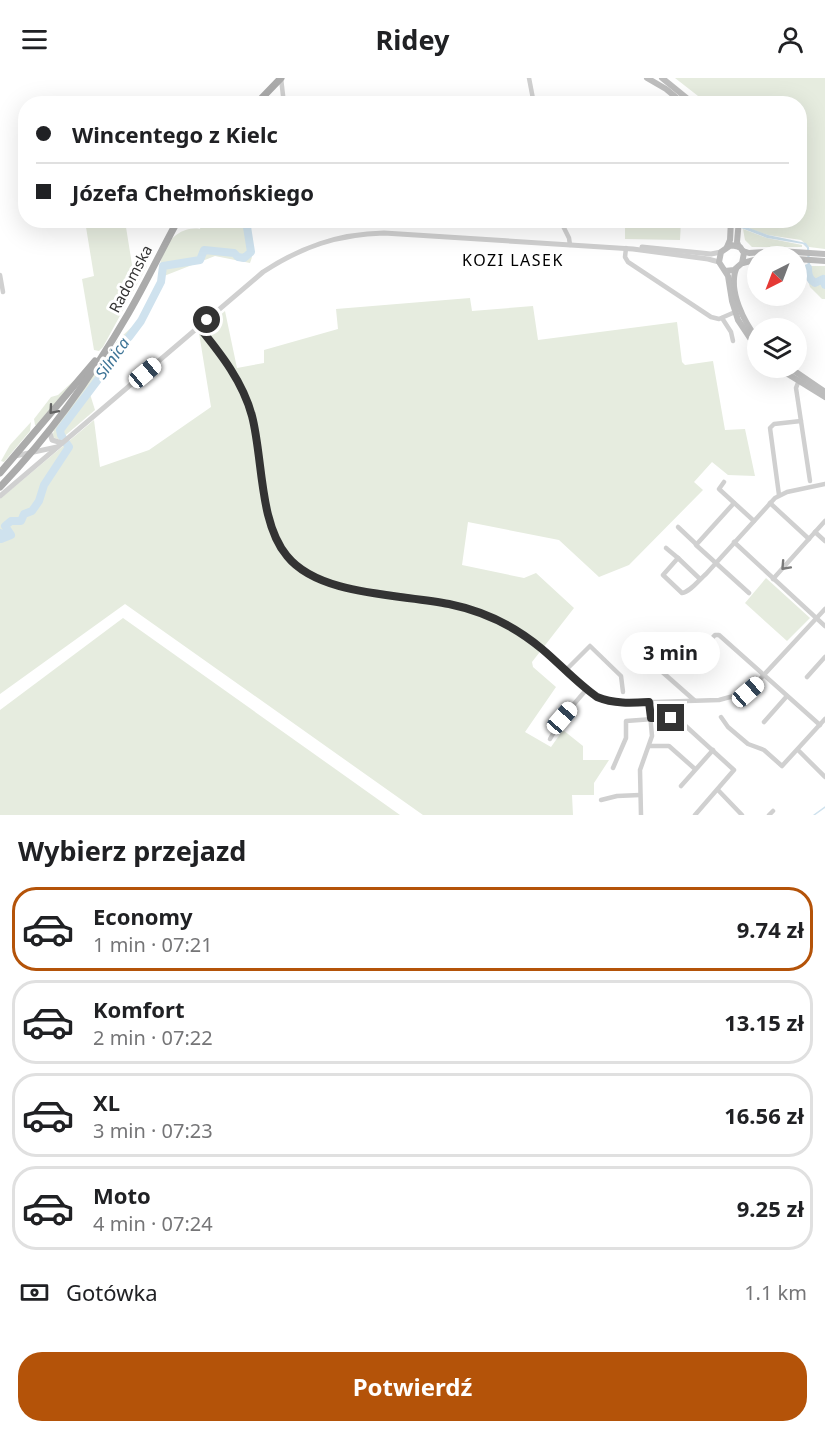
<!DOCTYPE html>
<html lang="pl">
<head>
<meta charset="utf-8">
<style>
  body { margin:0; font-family:"Noto Sans",sans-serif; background:#f6f6f6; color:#202124; height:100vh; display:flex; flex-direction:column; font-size:22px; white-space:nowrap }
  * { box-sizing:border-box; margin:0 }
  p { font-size:20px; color:#757577 }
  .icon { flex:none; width:33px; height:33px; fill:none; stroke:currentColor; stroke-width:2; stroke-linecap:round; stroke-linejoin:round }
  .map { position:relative; height:737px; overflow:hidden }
  .side { display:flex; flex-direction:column; background:#fff; flex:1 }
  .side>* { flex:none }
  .top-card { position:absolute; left:18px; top:18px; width:789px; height:132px; border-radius:24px; box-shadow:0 6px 24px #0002; display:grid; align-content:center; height:132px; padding:0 18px; background:#fff }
  .needle { width:39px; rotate:222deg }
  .fabs { position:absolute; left:747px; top:168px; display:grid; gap:12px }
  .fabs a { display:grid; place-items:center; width:60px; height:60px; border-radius:50%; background:#fff; box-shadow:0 6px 24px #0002; font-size:30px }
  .end { position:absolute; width:27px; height:27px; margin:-14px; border:8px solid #333; background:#fff; box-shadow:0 0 0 3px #fff }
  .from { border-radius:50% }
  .bubble { position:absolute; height:42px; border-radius:21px; background:#fff; box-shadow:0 6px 24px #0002; font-size:20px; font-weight:700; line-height:42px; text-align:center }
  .car { position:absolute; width:18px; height:36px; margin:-18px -9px; border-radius:8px; box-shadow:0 0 4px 2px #0007; background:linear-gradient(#fff 24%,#345 0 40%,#fff 0 76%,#345 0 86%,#fff 0) }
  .top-card b { display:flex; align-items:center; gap:21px; height:57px; font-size:22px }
  .top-card b+b { border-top:2px solid #e0e0e0 }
  .top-card i { width:15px; height:15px; background:#202124 }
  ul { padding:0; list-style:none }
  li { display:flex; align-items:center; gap:18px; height:84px; margin:0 12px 9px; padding:0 6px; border:3px solid #e0e0e0; border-radius:24px }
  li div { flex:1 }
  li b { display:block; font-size:22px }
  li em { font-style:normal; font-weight:700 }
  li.on { border-color:#b45309 }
  li>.icon { width:54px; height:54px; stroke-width:1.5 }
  h2 { padding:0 18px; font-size:27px; line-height:72px }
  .pay { display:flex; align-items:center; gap:15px; height:66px; padding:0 18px; font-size:22px }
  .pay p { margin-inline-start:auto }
  .cta { display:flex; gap:12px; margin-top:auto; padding:12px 18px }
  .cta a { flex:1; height:69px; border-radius:24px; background:#b45309; color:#fff; font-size:24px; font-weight:700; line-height:69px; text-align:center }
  header { display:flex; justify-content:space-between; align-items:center; height:78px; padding:0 18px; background:#fff; font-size:27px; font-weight:700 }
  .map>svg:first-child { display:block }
</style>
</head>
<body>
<header><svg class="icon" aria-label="menu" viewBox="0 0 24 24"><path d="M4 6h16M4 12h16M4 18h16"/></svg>Ridey<svg class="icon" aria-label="person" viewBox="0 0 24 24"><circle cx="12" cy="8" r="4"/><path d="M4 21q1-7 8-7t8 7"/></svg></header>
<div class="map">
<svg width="825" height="737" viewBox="0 0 825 737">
  <rect width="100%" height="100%" fill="#fff"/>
  <g fill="#e6ecdf">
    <path d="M675,0H825V171L809,169L801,162L768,157L750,151L749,143L800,142V26L707,25Z"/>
    <path d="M85,143H125L134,199L138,198L145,184L147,188L103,269L99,273L94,272L82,201L94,198Z"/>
    <path d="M202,143H258L248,150C253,162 255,173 250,185L215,178L164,198L160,196C158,173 175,147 200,151Z"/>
    <path d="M625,143H681L680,162L625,161Z"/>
    <path d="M743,151L767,160L802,167V169H752L745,162Z"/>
    <path d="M803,188H825V221H822L810,209Z"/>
    <path d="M470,220L472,233L533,228L538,262L677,244L682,284L685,287L713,283L725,352L745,351L755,398L728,397L712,384L694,404L703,412L629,487L599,499L559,462L468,444L462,487L524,500L536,495L574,530L532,584L533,589L556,609L525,654L551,669L563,652L583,668V682H609L594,705V717H572L573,737H423L125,526L0,616V421L94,342L100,389L149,372L211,329L199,255L225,233L237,290L264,285V272L338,251L336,231Z"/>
    <path d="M137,244H139L138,248L119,271L110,289L90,316L95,332L60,362L52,359L54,352L118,262Z"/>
    <path d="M79,298L36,347H35L34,341L51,319L58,317Z"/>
    <path d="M31,344L30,353L4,384L1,383L10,367Z"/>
    <path d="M766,500L810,540L787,563L745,525Z"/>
    <path d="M123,540L400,737H0V632Z"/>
  </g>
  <path fill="#cfe2ee" d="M723,143H730L768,157L806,165L809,169L811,199H808L807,170L803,166L767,160Z"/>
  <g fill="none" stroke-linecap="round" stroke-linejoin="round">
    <path stroke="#cfe2ee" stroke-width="1.5" d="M814,737L825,729"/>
    <g stroke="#cfe2ee" stroke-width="8">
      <path d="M808,190C808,197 809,201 815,205L823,201L825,207"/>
      <path d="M0,455L2,456L1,461L11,457L5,448L11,443H21L24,436L32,433L39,423L44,407L69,369L61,357L60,352L109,287L116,271L129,259L141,243L161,204L163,188L200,182L204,172L234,175L238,179L244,180L251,174L247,149L255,142"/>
    </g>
    <g stroke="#d0d0d0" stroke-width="4.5">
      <path d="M281,0L284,26"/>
      <path d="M529,0L534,26"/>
      <path d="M560,142L569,160L570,167"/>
      <path d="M626,170L625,179L628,184L711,239L719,241L735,234"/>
      <path d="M0,197L3,214"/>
      <path d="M722,240L731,254L733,263"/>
      <path d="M199,249C219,273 240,299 249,330C270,395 250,483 333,507C397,519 467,520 523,557C550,575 570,601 597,619L608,624L623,625L719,622L748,614L825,531"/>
      <path d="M799,302L796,310L810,403"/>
      <path d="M724,404L719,411L754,443"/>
      <path d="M779,417L770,350L774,346L801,343"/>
      <path d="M734,425L696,467L749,515"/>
      <path d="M770,425L809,461"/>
      <path d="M678,449L696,466"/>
      <path d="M815,454L825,463"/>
      <path d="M734,464L825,548"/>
      <path d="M666,470L678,480"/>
      <path d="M700,501L678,480L663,497L682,515C690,514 699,502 706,496L775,420L787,414L825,406"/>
      <path d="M773,501L825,443"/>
      <path d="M691,583L715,557H719L820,647"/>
      <path d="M660,592L694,622"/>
      <path d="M565,593L590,568L621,598L623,614"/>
      <path d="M807,599L825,579"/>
      <path d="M721,639L728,649L748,666L764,672L782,688L825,641"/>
      <path d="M764,644L787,618"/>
      <path d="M550,661L562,640L586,612"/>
      <path d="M650,668H669L695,691"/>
      <path d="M798,672L825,699"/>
      <path d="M613,690L626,660V643L667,640L678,641L734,692L695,737"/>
      <path d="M681,708L713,672"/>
      <path d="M718,712L742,737"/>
      <path d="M601,722L617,718L640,717"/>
      <path d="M641,737L640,692L652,658L649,624"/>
      <path d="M769,737L773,733"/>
    </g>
    <g stroke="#d0d0d0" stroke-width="5">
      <path d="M642,169L711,176L721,174"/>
      <path d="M49,352L52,362L62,365"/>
      <path d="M15,378L57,369"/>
      <path d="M0,418L263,194C301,169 338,156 384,155L633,171L708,181L719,184"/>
    </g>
    <g stroke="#bdbdbd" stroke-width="6">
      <path d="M647,0L666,11L684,26"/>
      <path d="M662,0L694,26"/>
      <path d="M739,142L737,164L739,169"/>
      <path d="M727,169L730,162L731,142"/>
      <path d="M743,173L749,175L779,173L825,176"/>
      <path d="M796,181L825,183"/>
      <path d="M743,185L758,181"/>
      <path d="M736,191C728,213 744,244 758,262"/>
      <path d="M725,193L734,192L742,185L744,175L740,169L731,167L721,174L719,184L728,198L732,223L738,242L758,272"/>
      <path d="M778,290L825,319"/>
      <path d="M790,290L825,314"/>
    </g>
    <g stroke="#ababab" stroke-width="7">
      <path d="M256,26L281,0"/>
      <path d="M0,395L95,283"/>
      <path d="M0,409C50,357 92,298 128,236C146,205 161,173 178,142"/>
    </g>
  </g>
  <defs><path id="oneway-chevron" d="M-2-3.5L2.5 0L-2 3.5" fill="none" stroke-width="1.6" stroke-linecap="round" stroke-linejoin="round" transform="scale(1.5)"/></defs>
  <use stroke="#636363" href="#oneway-chevron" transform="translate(53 332) rotate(131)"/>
  <use stroke="#7a7a7a" href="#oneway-chevron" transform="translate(785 488) rotate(133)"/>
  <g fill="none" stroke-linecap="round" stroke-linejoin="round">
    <path stroke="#333" stroke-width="8" d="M207,242L199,249C221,276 243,304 252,338C263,380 259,445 287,478C319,518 400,516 449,526C483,533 516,549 542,571C561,587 577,605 597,619C614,626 631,625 649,624L651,640H671"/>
  </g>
  <g text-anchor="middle" stroke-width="6" stroke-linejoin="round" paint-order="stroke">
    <g font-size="15" fill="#333" stroke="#fff">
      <text transform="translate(131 201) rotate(-62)" y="5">Radomska</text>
    </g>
    <g font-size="16" letter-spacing="1.5" fill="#000" stroke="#fff">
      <text x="513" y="188">KOZI LASEK</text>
    </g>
    <g font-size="16" font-style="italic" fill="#3f7597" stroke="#fff">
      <text transform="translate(112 280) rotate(-55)" y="6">Silnica</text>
    </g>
  </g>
</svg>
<div class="fabs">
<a><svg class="needle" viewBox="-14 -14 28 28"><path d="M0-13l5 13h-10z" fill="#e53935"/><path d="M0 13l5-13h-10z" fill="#757577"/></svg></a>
<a><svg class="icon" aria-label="layers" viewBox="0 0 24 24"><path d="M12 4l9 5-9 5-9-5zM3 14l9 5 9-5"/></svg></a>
</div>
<i class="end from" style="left:207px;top:242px"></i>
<i class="end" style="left:671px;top:640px"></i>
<div class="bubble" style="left:621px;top:554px;width:99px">3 min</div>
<i class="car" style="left:145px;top:295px;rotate:50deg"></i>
<i class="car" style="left:748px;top:614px;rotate:49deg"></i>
<i class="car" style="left:562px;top:640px;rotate:41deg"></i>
<div class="top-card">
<b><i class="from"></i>Wincentego z Kielc</b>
<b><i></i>Józefa Chełmońskiego</b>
</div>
</div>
<section class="side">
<h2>Wybierz przejazd</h2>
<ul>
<li class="on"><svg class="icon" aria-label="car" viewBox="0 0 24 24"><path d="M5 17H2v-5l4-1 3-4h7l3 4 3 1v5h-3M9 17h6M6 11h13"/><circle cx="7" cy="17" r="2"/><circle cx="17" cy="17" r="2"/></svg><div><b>Economy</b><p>1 min · 07:21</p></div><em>9.74 zł</em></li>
<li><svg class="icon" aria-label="car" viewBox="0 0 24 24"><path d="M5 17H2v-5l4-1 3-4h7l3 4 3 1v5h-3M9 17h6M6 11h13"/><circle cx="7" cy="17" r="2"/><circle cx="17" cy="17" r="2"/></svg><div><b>Komfort</b><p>2 min · 07:22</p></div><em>13.15 zł</em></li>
<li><svg class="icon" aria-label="car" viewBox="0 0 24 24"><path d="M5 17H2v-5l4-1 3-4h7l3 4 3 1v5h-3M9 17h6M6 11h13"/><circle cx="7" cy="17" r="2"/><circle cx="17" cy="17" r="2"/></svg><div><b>XL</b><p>3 min · 07:23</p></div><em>16.56 zł</em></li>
<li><svg class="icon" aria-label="car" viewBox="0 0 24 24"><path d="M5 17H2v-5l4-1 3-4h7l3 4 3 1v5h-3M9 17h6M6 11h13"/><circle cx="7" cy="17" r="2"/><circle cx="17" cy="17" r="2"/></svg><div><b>Moto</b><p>4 min · 07:24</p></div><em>9.25 zł</em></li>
</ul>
<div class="pay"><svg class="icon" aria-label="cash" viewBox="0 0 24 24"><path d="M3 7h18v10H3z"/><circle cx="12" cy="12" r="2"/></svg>Gotówka<p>1.1 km</p></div>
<div class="cta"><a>Potwierdź</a></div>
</section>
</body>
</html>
